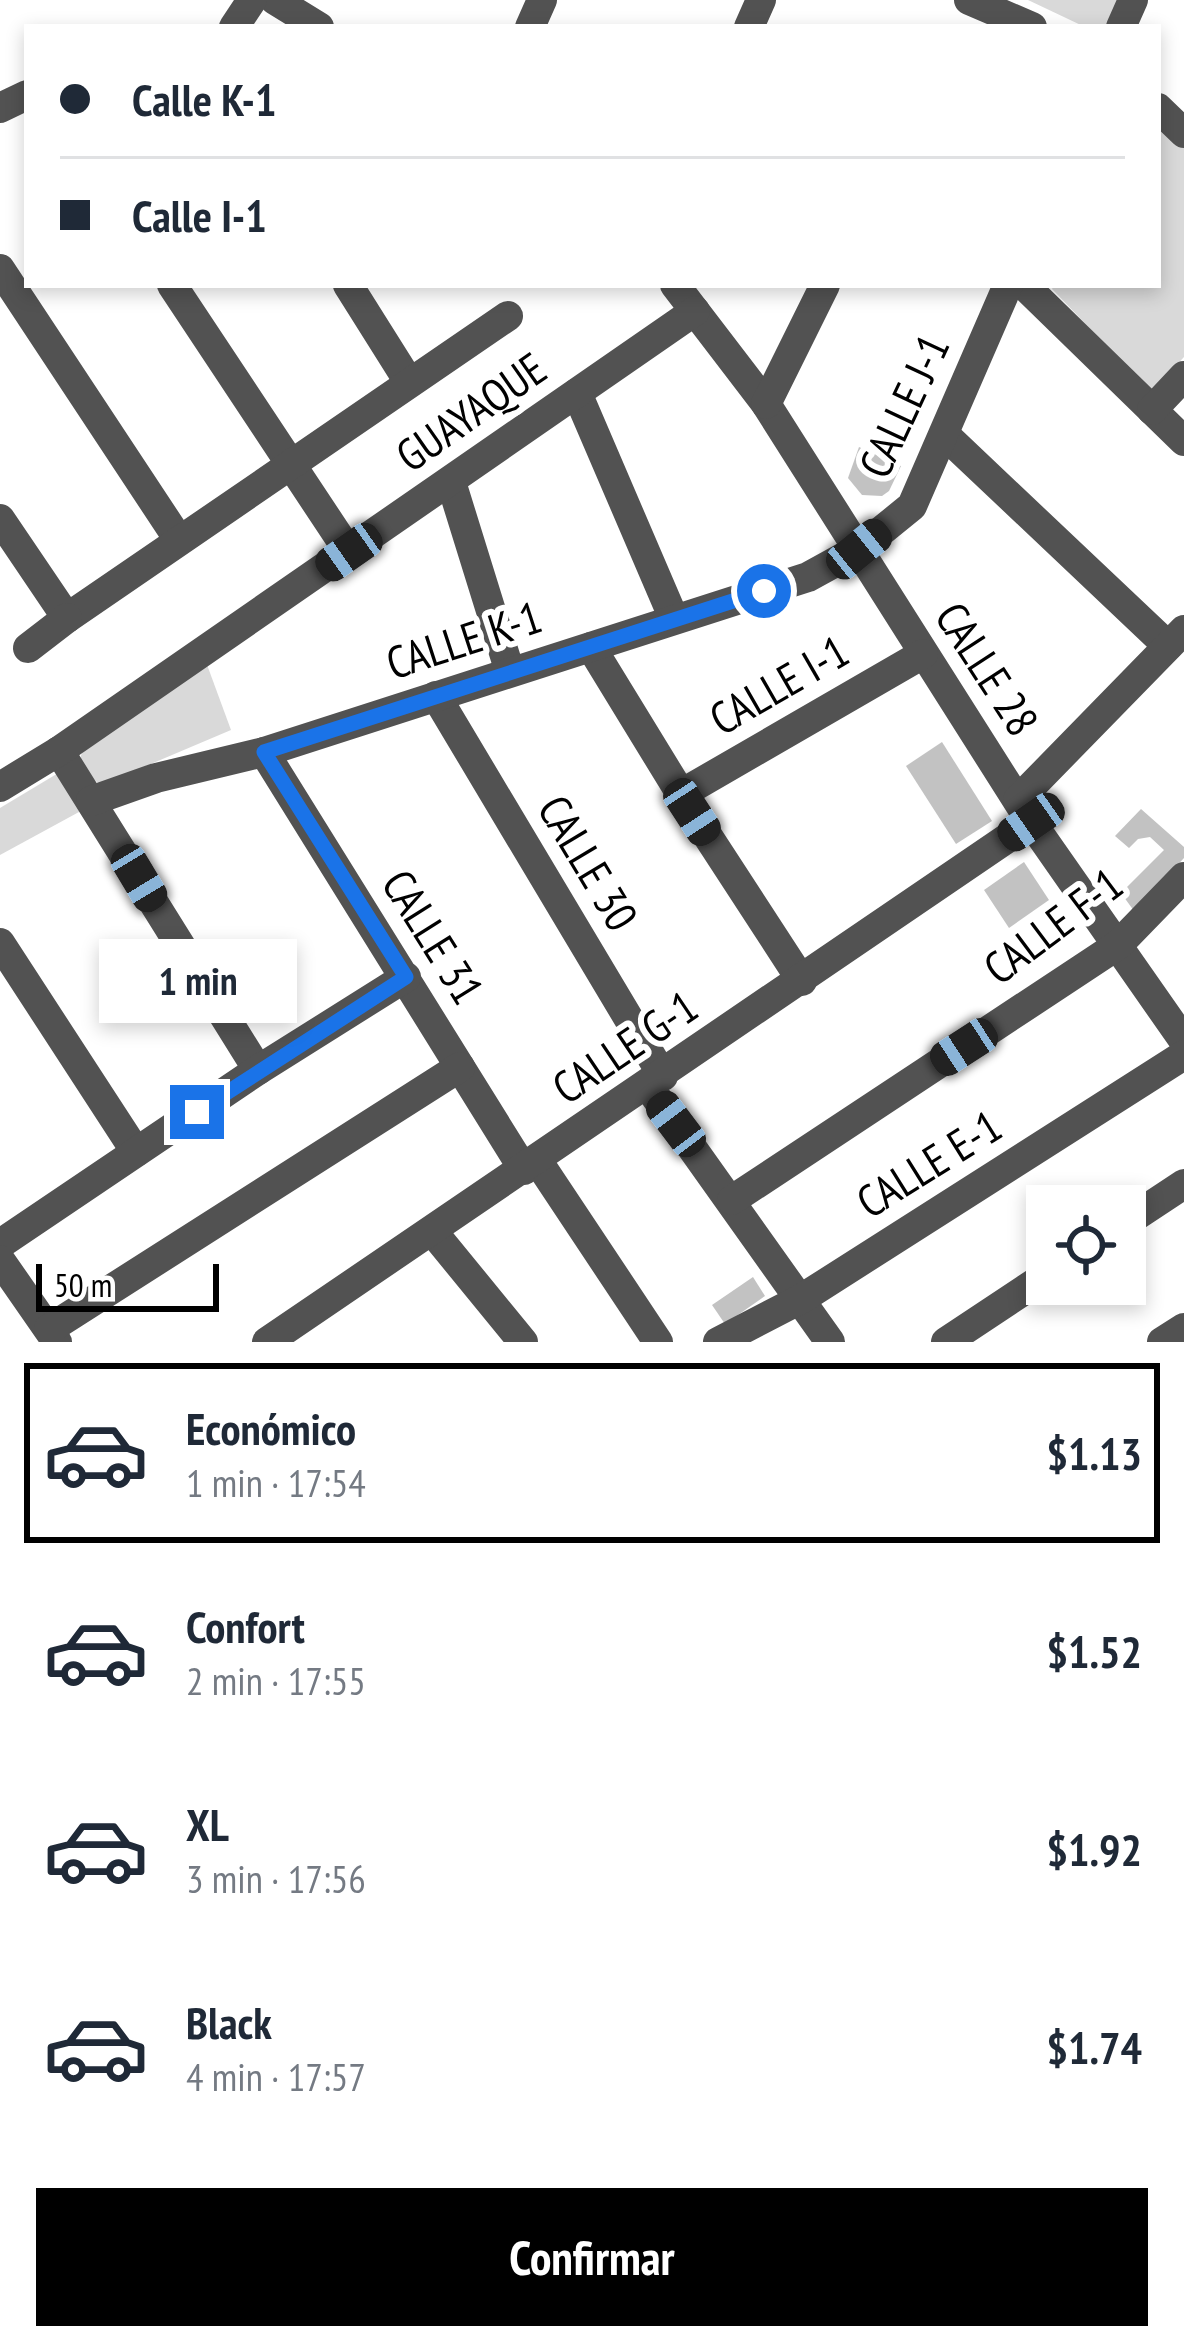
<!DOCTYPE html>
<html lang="es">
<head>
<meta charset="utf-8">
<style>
  body { margin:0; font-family:"PT Sans Narrow",sans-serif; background:#f6f6f7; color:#1f2937; height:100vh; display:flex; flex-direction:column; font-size:45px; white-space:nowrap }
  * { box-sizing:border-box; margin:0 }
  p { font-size:39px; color:#747a83 }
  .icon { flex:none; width:66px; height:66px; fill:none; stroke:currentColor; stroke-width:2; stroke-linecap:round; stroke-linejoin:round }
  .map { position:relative; height:1342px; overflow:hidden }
  .details { display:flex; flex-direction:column; background:#fff; flex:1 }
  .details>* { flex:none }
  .guide { position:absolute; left:24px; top:24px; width:1137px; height:264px; border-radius:0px; box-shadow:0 6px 18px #0003; display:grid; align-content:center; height:264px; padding:0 36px; background:#fff }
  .fabs { position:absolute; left:1026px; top:1185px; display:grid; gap:24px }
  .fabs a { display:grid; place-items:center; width:120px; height:120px; border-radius:0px; background:#fff; box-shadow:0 6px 18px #0003; font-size:60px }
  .scale { position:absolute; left:36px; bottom:30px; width:183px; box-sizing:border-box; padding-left:12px; border:6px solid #000; border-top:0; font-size:33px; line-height:42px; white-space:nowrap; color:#000; -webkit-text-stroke:9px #fff; paint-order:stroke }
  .end { position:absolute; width:54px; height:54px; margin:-27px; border:15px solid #1a73e8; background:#fff; box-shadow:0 0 0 6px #fff }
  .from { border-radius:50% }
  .bubble { position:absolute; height:84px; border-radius:0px; background:#fff; box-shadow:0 6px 18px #0003; font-size:39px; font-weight:800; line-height:84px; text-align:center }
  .car { position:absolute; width:36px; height:72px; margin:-36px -18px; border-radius:15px; box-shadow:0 0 9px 3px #0007; background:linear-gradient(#222 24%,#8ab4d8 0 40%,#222 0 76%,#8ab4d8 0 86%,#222 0) }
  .guide b { display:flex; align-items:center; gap:42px; height:114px; font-size:45px }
  .guide b+b { border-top:3px solid #e0e1e3 }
  .guide i { width:30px; height:30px; background:#1f2937 }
  ul { padding:21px 0 0; list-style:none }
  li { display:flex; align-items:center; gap:36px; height:180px; margin:0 24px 18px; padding:0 12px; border:6px solid transparent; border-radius:0px }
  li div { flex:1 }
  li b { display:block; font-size:45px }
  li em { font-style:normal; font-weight:800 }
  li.active { border-color:#000 }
  li>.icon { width:108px; height:108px; stroke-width:1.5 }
  .cta { display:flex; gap:24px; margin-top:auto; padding:24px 36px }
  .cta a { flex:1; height:138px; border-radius:0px; background:#000; color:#fff; font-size:48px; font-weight:800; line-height:138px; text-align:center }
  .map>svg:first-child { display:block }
</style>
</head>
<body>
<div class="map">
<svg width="1184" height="1342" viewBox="0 0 1184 1342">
  <rect width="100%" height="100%" fill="#fff"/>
  <g fill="#d9d9d9">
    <path d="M1028,0H1119L1106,27H1085Z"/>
    <path d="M1158,117L1184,142V357L1151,392L1052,289L1054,285H1158Z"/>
    <path d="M206,662L231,730L106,783H98L80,767L81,755L90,742Z"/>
    <path d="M65,769L90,806L0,855V808Z"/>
  </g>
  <g fill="#c2c2c2">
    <path d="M859,447L901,466L889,491L882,496L862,495L848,478Z"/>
    <path d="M942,742L992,821L956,844L906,766Z"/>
    <path d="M1141,809L1184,847V858L1134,911L1121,893L1164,850L1150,837L1138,839L1129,848L1115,836Z"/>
    <path d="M1024,862L1049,900L1009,928L984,890Z"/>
    <path d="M753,1277L765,1296L725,1324L712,1305Z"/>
  </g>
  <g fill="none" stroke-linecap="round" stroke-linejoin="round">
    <g stroke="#525252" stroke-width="30">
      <path d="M275,0L319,27"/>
      <path d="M969,0L1032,27"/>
      <path d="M234,27L252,0"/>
      <path d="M530,27L542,0"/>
      <path d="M749,27L761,0"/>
      <path d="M1121,27L1133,0"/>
      <path d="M0,108L27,95"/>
      <path d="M1158,108L1184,133"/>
      <path d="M0,269L179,540"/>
      <path d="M172,285L349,552"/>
      <path d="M348,285L409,382"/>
      <path d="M675,285L766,404L1031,822L1184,1041"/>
      <path d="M1024,285L1184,441"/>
      <path d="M577,393L674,619"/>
      <path d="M766,404L825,285"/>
      <path d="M1152,410L1184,376"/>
      <path d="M945,435L1168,646"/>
      <path d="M451,482L510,672"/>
      <path d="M0,519L67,618L508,316"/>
      <path d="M591,647L692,812L802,981"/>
      <path d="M28,648L67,618"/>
      <path d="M436,696L663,1076"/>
      <path d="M59,751L258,1070"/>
      <path d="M264,752L524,1170"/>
      <path d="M0,787L59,751L695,311"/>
      <path d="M681,794L923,654"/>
      <path d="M1018,800L1184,630"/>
      <path d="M91,801L156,778L264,752L808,577L859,549L912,506L1008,285"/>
      <path d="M0,943L136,1152"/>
      <path d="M648,1086L830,1342"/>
      <path d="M537,1160L658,1342"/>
      <path d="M732,1200L1118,945L1184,877"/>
      <path d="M1125,1223L1184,1184"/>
      <path d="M433,1232L523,1342"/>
      <path d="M0,1244L258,1070L406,977"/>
      <path d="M0,1260L57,1342"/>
      <path d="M49,1329L460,1067"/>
      <path d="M267,1342L1031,822"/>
      <path d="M718,1342L801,1299L1184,1055"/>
      <path d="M946,1342L1047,1275"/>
      <path d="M1162,1342L1184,1328"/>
    </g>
  </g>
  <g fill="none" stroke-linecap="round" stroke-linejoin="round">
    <path stroke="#1a73e8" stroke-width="15" d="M197,1112L406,977L264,752L764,591"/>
  </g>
  <g text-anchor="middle" stroke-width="12" stroke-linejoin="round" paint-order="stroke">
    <g font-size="45" fill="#000" stroke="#fff">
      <text transform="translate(904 406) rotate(-65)" y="16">CALLE J-1</text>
      <text transform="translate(471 412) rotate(-35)" y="16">GUAYAQUE</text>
      <text transform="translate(464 640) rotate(-18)" y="16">CALLE K-1</text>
      <text transform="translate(987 669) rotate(57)" y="16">CALLE 28</text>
      <text transform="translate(779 685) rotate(-30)" y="16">CALLE I-1</text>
      <text transform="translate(588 863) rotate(59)" y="16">CALLE 30</text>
      <text transform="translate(1053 926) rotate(-37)" y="16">CALLE F-1</text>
      <text transform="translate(433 937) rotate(58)" y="16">CALLE 31</text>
      <text transform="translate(625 1047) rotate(-34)" y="16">CALLE G-1</text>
      <text transform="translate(929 1164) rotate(-32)" y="16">CALLE E-1</text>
    </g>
  </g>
</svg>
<div class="fabs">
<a><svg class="icon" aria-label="locate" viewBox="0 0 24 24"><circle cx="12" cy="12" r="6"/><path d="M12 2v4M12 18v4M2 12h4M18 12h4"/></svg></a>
</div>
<div class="scale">50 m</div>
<i class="end from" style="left:764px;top:591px"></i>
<i class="end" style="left:197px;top:1112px"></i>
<div class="bubble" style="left:99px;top:939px;width:198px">1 min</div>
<i class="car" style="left:859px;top:549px;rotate:51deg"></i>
<i class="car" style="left:349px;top:552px;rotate:235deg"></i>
<i class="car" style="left:692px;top:812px;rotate:147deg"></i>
<i class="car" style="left:1031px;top:822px;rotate:235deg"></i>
<i class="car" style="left:139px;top:878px;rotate:149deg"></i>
<i class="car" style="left:964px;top:1047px;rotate:237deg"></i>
<i class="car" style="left:676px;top:1124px;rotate:323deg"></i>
<div class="guide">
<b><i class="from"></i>Calle K-1</b>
<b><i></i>Calle I-1</b>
</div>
</div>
<section class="details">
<ul>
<li class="active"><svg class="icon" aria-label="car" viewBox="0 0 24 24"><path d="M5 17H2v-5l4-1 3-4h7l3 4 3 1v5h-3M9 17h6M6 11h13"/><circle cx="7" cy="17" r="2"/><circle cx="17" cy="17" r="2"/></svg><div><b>Económico</b><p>1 min · 17:54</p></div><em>$1.13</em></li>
<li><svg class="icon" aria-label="car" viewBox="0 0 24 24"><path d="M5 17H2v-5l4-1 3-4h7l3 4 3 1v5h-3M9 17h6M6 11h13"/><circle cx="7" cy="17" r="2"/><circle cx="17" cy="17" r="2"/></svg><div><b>Confort</b><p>2 min · 17:55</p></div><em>$1.52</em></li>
<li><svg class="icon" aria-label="car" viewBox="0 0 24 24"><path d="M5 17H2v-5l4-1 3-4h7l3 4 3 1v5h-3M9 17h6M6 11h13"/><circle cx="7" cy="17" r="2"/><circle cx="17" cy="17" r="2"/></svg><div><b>XL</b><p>3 min · 17:56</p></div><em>$1.92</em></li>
<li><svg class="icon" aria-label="car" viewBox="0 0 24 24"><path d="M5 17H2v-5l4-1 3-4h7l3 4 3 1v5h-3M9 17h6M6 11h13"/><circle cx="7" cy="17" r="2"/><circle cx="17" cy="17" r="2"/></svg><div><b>Black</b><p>4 min · 17:57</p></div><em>$1.74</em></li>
</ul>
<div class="cta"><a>Confirmar</a></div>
</section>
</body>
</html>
